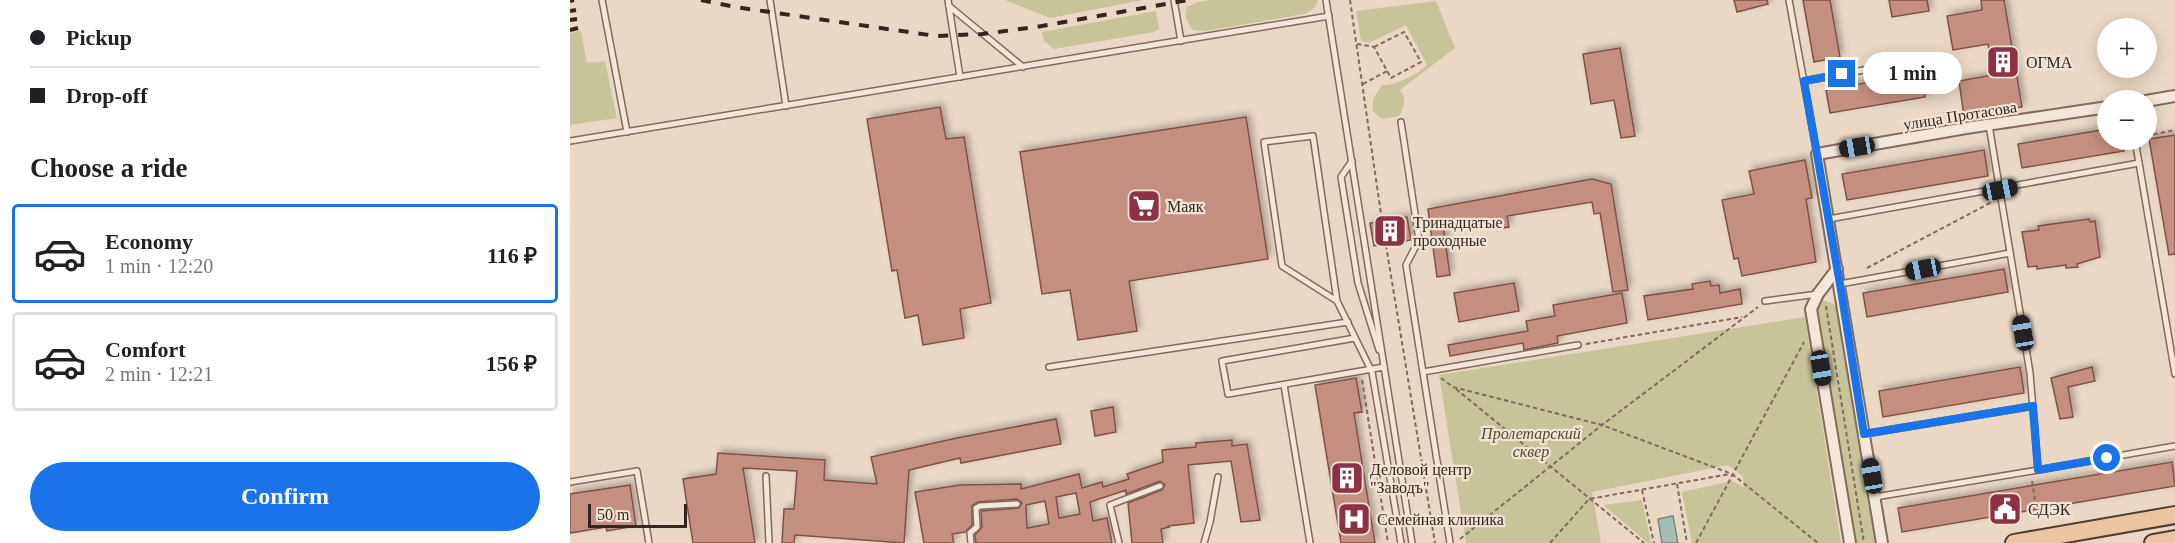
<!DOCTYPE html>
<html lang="en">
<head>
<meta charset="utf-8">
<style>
  body { margin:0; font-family:Georgia,serif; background:#f2f2f2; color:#202124; height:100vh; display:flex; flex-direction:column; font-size:22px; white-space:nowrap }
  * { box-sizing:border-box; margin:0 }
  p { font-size:20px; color:#757577 }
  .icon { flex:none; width:33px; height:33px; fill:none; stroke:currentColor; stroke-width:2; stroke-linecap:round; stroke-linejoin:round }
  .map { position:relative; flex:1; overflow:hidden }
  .panel { display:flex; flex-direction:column; background:#fff; width:570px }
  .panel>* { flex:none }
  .guide { display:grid; align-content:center; height:132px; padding:0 30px; background:#fff }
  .tools { position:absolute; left:1527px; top:18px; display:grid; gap:12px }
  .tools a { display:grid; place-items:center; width:60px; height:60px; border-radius:50%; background:#fff; box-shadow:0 3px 15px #0003; font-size:30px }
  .scale { position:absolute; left:18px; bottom:15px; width:99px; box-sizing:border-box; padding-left:6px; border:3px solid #34261f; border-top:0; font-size:16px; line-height:21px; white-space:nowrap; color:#34261f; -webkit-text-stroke:4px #f2e4d4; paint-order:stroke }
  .end { position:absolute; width:27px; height:27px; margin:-14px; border:8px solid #1a73e8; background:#fff; box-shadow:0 0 0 3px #fff }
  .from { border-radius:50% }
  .bubble { position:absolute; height:42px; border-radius:21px; background:#fff; box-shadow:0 3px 15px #0003; font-size:20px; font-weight:700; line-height:42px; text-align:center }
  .car { position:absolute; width:18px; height:36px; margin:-18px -9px; border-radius:8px; box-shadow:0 0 4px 2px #0007; background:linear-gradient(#222 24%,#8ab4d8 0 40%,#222 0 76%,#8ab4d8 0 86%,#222 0) }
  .guide b { display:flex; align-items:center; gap:21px; height:57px; font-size:22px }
  .guide b+b { border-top:2px solid #e0e0e0 }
  .guide i { width:15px; height:15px; background:#202124 }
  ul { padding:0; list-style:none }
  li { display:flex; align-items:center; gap:18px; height:99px; margin:0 12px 9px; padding:0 18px; border:3px solid #e0e0e0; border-radius:6px }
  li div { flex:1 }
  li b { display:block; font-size:22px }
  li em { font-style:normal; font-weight:700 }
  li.on { border-color:#1a73e8 }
  li>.icon { width:54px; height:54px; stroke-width:1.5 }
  h2 { padding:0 30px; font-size:27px; line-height:72px }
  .cta { display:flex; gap:12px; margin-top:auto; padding:12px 30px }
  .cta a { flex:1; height:69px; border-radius:36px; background:#1a73e8; color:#fff; font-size:24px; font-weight:700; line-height:69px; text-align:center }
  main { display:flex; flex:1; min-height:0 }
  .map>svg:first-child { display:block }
</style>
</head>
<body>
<main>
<section class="panel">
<div class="guide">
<b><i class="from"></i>Pickup</b>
<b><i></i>Drop-off</b>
</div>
<h2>Choose a ride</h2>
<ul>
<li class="on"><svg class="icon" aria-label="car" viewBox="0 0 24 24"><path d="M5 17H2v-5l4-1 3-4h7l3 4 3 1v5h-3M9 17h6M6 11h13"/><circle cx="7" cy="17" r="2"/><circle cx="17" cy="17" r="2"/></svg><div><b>Economy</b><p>1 min · 12:20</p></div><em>116 ₽</em></li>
<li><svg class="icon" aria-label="car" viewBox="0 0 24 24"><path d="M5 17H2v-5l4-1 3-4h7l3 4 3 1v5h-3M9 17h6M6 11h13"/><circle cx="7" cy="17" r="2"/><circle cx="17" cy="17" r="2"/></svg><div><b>Comfort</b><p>2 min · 12:21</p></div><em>156 ₽</em></li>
</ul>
<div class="cta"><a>Confirm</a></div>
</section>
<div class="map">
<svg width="1605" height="543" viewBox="0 0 1605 543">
  <defs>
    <filter id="shadow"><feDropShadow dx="3.5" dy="-3.5" stdDeviation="3" flood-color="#0004"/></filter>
  </defs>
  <rect width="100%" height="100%" fill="#ead8c5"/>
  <g fill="#c7c49a">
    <path d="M435,0H573L480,18Z"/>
    <path d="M640,0H748C746,8 742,10 735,14L635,31L623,30C617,23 614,16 617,7L628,2Z"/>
    <path d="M866,1L885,48L830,90C837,97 834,108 829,116L812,119L803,111V99L812,85C826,86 846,75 857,65L836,25L799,43L791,41L786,11Z"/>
    <path d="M586,11L589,29L584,32L484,49L474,41L472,32Z"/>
    <path d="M11,31L17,63L35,61L47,118L0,125V33Z"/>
    <path d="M1250,299L1270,307L1307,543H1283L1245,310Z"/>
    <path d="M1235,317L1271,543H1122L1112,492L1162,481L1174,487L1173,476L1158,465L1022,492L1031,543H896L869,375Z"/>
    <path d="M1072,500L1081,543H1078L1033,505Z"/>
  </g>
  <path fill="#a6beb2" stroke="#6e8b7e" stroke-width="1.5" d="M1103,516L1108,543H1092L1088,519Z"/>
  <g fill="#c48f7e" stroke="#805145" stroke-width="1.5" fill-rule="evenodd" filter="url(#shadow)">
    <path d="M1164,0H1197L1198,4L1167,12Z"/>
    <path d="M1233,0H1260L1270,57L1244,62Z"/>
    <path d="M1319,0H1357L1359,11L1322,17Z"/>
    <path d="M1411,0H1434L1452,107L1394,116L1389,81L1423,75L1418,44L1383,50L1377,16L1412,10Z"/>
    <path d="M1050,48L1065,136L1051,138L1044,100L1021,104L1013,54Z"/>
    <path d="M1351,73L1355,97L1260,113L1256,90Z"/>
    <path d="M370,107L376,139L394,137L421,303L390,309L394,338L353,345L348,315L335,318L327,270L322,271L297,119Z"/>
    <path d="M676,117L698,259L559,281L567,331L508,340L500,290L472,294L450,152Z"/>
    <path d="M1538,129V140H1552L1554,151L1452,168L1448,144Z"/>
    <path d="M1605,135V254L1599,255L1579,139Z"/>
    <path d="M1414,150L1418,176L1277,200L1272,174Z"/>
    <path d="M1235,160L1242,198L1236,199L1246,262L1172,276L1168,258L1164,259L1152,200L1184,194L1179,171Z"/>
    <path d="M1022,179L1041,184L1058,290L1043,292L1030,213L1024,214L1022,202L937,216L939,227L925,229L923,218L873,226L880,275L867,277L858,209Z"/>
    <path d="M837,217L841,240L804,246L800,223Z"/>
    <path d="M1519,219L1520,222L1525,221L1530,257L1507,264L1508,267L1496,268V265L1467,269V266L1458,267L1452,232L1469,230L1468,226Z"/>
    <path d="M1434,269L1438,292L1297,317L1293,293Z"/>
    <path d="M1140,281L1141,286L1149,285L1150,293L1170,289L1172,304L1078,320L1074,296L1123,289L1122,284Z"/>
    <path d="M944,283L949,311L889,322L884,293Z"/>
    <path d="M1052,293L1057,323L987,336L988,343L954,350L953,343L880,356L878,345L958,331L956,321L985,316L983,305Z"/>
    <path d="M1450,367L1454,393L1313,417L1309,391Z"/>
    <path d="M1522,367L1525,381L1498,387L1503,417L1490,419L1481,378Z"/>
    <path d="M786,378L792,412L784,413L805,543H771L745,385Z"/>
    <path d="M543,407L546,432L525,436L521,411Z"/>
    <path d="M486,419L491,444L391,463L390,458L339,470L334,543L225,535L224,543H212L214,509H224L227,471L173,468L185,543H123L113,479L146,474L148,453L255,460L254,480L307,484L301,457L387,438Z"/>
    <path d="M662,440V446L677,444L690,520L671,522L661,461L618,465L624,523L598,526L599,527L591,529L593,543H562L558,503L592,490L595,485L590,481L556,494V490L520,502L523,521L537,518L542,543H406L405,535L412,527L411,511L449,508L452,503L447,499L408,502L402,506V525L395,532L382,534L384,543H354L345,492L390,485L451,484V489L509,474L512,488L532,482L533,487L559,479L557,474L593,462L592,450L626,447V443ZM506,493L510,514L489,518L486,497ZM475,501L479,524L457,528L456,505Z"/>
    <path d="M1602,462L1605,486L1332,532L1328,508Z"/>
    <path d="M60,485L66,526L37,531L36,527L0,533V494Z"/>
  </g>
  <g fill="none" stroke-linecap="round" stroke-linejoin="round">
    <defs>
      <g id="service">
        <path d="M32,0L57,132"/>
        <path d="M200,0L216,106"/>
        <path d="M378,0L390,77"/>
        <path d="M604,0L611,41"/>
        <path d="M756,0L842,543"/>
        <path d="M1219,0L1247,154"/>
        <path d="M379,6L453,67"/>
        <path d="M1234,81L1353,59"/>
        <path d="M831,122L849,240L836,265L880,543"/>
        <path d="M0,141L759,16"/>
        <path d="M782,161L771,177L788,283L809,350"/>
        <path d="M1569,163L1605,374"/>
        <path d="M1259,219L1569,163L1565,140"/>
        <path d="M1270,284L1440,253"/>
        <path d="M767,301L712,266L694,142L743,136L767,301L802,372L831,543"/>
        <path d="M1195,301L1248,294"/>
        <path d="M785,338L652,361L658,394L814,367"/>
        <path d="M479,367L778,322"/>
        <path d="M853,372L1008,345"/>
        <path d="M714,385L740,543"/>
        <path d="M1294,434L1463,406"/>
        <path d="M1468,470L1605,446"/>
        <path d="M196,476L199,543"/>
        <path d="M0,482L67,471L79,543"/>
        <path d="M1305,497L1468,470L1460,373L1419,125"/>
        <path d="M401,543L400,533L407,527L406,508L410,506L447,504"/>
        <path d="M549,543L540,505L590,486"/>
        <path d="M634,543L640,522L648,477"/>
      </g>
      <g id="minor">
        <path d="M1576,101L1605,96"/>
        <path d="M1267,269L1248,294L1241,309L1280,543"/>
        <path d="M1312,543L1247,154L1396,128L1538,107"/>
      </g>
      <g id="primary">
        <path d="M1444,543L1605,515"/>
        <path d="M1583,543L1605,539"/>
      </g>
    </defs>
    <use href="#service" stroke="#836a5d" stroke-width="8"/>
    <use href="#minor" stroke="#836a5d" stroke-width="14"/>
    <use href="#primary" stroke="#513a30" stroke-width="20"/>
    <g stroke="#836a5d" stroke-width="2" stroke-dasharray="4.5 3" stroke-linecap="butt">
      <path d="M780,0L812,221L865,543"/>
      <path d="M787,44L804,47L821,78L851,62L834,32L804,47"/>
      <path d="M793,84L817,71"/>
      <path d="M1576,136L1605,130"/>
      <path d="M1297,268L1422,202"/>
      <path d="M1256,306L1294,543"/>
      <path d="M1016,344L1172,317"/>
      <path d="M871,378L883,387L1032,425L1162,474L1248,543"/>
      <path d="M792,380L818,543"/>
      <path d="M886,389L1074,543"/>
      <path d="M1462,481L1468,519"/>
      <path d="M1107,484L1117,543"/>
      <path d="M1072,490L1084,543"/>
      <path d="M890,539L1032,425L1188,307"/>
      <path d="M980,543L1019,499L1160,474"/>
      <path d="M1126,543L1234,342"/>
    </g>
    <use href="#service" stroke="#f5e7d7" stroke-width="5"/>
    <use href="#minor" stroke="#f5e7d7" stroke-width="10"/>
    <use href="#primary" stroke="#eac5a0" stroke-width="16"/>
    <g stroke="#34261f" stroke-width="4" stroke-dasharray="10 10" stroke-linecap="butt">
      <path d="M131,0L165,7L366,36L412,34L466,27L618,0"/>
      <path d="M0,1L4,0"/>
      <path d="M0,11L6,10"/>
      <path d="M0,20L7,19"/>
      <path d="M0,30L8,28"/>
    </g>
  </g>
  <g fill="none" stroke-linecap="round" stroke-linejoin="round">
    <path stroke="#1a73e8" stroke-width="8" d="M1272,74L1234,81L1270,284L1294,434L1463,406L1468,470L1537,458"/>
  </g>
  <defs>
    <symbol id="building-square" viewBox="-11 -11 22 22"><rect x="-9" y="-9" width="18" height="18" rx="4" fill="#8c3243" stroke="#f2e4d4"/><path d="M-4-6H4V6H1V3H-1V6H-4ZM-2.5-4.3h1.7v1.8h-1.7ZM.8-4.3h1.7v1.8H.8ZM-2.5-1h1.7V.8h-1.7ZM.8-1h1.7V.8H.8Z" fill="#fff"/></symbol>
    <symbol id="supermarket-square" viewBox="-11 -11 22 22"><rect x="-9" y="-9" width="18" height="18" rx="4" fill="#8c3243" stroke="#f2e4d4"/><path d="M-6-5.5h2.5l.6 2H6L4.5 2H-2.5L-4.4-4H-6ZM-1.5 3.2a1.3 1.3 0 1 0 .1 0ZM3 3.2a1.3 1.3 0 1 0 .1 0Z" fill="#fff"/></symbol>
    <symbol id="civic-square" viewBox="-11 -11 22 22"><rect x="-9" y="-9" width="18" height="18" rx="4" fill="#8c3243" stroke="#f2e4d4"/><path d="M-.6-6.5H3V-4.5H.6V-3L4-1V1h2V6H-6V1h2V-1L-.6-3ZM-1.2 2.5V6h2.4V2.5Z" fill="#fff"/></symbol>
    <symbol id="hospital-square" viewBox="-11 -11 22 22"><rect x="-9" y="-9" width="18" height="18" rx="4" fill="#8c3243" stroke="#f2e4d4"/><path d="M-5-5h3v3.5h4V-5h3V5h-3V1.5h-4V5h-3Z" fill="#fff"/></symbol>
  </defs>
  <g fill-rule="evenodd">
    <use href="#building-square" x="1414" y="43" width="38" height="38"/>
    <use href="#supermarket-square" x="555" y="187" width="38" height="38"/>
    <use href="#building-square" x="801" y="212" width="38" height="38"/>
    <use href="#building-square" x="758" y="459" width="38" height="38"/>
    <use href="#civic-square" x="1416" y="490" width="38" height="38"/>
    <use href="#hospital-square" x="765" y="500" width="38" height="38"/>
  </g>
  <g text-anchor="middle" stroke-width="4.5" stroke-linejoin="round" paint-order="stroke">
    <g font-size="16" fill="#34261f" stroke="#f2e4d4" text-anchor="start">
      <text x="1456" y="68">ОГМА</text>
      <text x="597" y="212">Маяк</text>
      <text x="843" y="228">Тринадцатые<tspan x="843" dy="18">проходные</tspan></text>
      <text x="800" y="475">Деловой центр<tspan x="800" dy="18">"Заводъ"</tspan></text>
      <text x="1458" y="515">СДЭК</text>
      <text x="807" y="525">Семейная клиника</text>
    </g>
    <g font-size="16" fill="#34261f" stroke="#f2e4d4">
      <text transform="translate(1390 115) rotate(-9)" y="6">улица Протасова</text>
    </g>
    <g font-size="16" font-style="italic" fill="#4c4f28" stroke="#f2e4d4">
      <text x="961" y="439">Пролетарский<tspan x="961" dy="18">сквер</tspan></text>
    </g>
  </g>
</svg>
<div class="tools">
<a>+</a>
<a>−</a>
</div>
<div class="scale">50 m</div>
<i class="end from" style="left:1537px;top:458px"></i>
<i class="end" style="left:1272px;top:74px"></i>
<div class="bubble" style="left:1293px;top:52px;width:99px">1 min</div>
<i class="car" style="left:1287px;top:147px;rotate:261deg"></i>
<i class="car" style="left:1430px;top:190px;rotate:79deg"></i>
<i class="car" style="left:1353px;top:269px;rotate:259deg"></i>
<i class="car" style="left:1453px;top:333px;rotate:350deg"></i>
<i class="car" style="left:1251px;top:368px;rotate:171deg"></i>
<i class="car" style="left:1302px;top:476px;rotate:350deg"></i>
</div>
</main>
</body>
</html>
